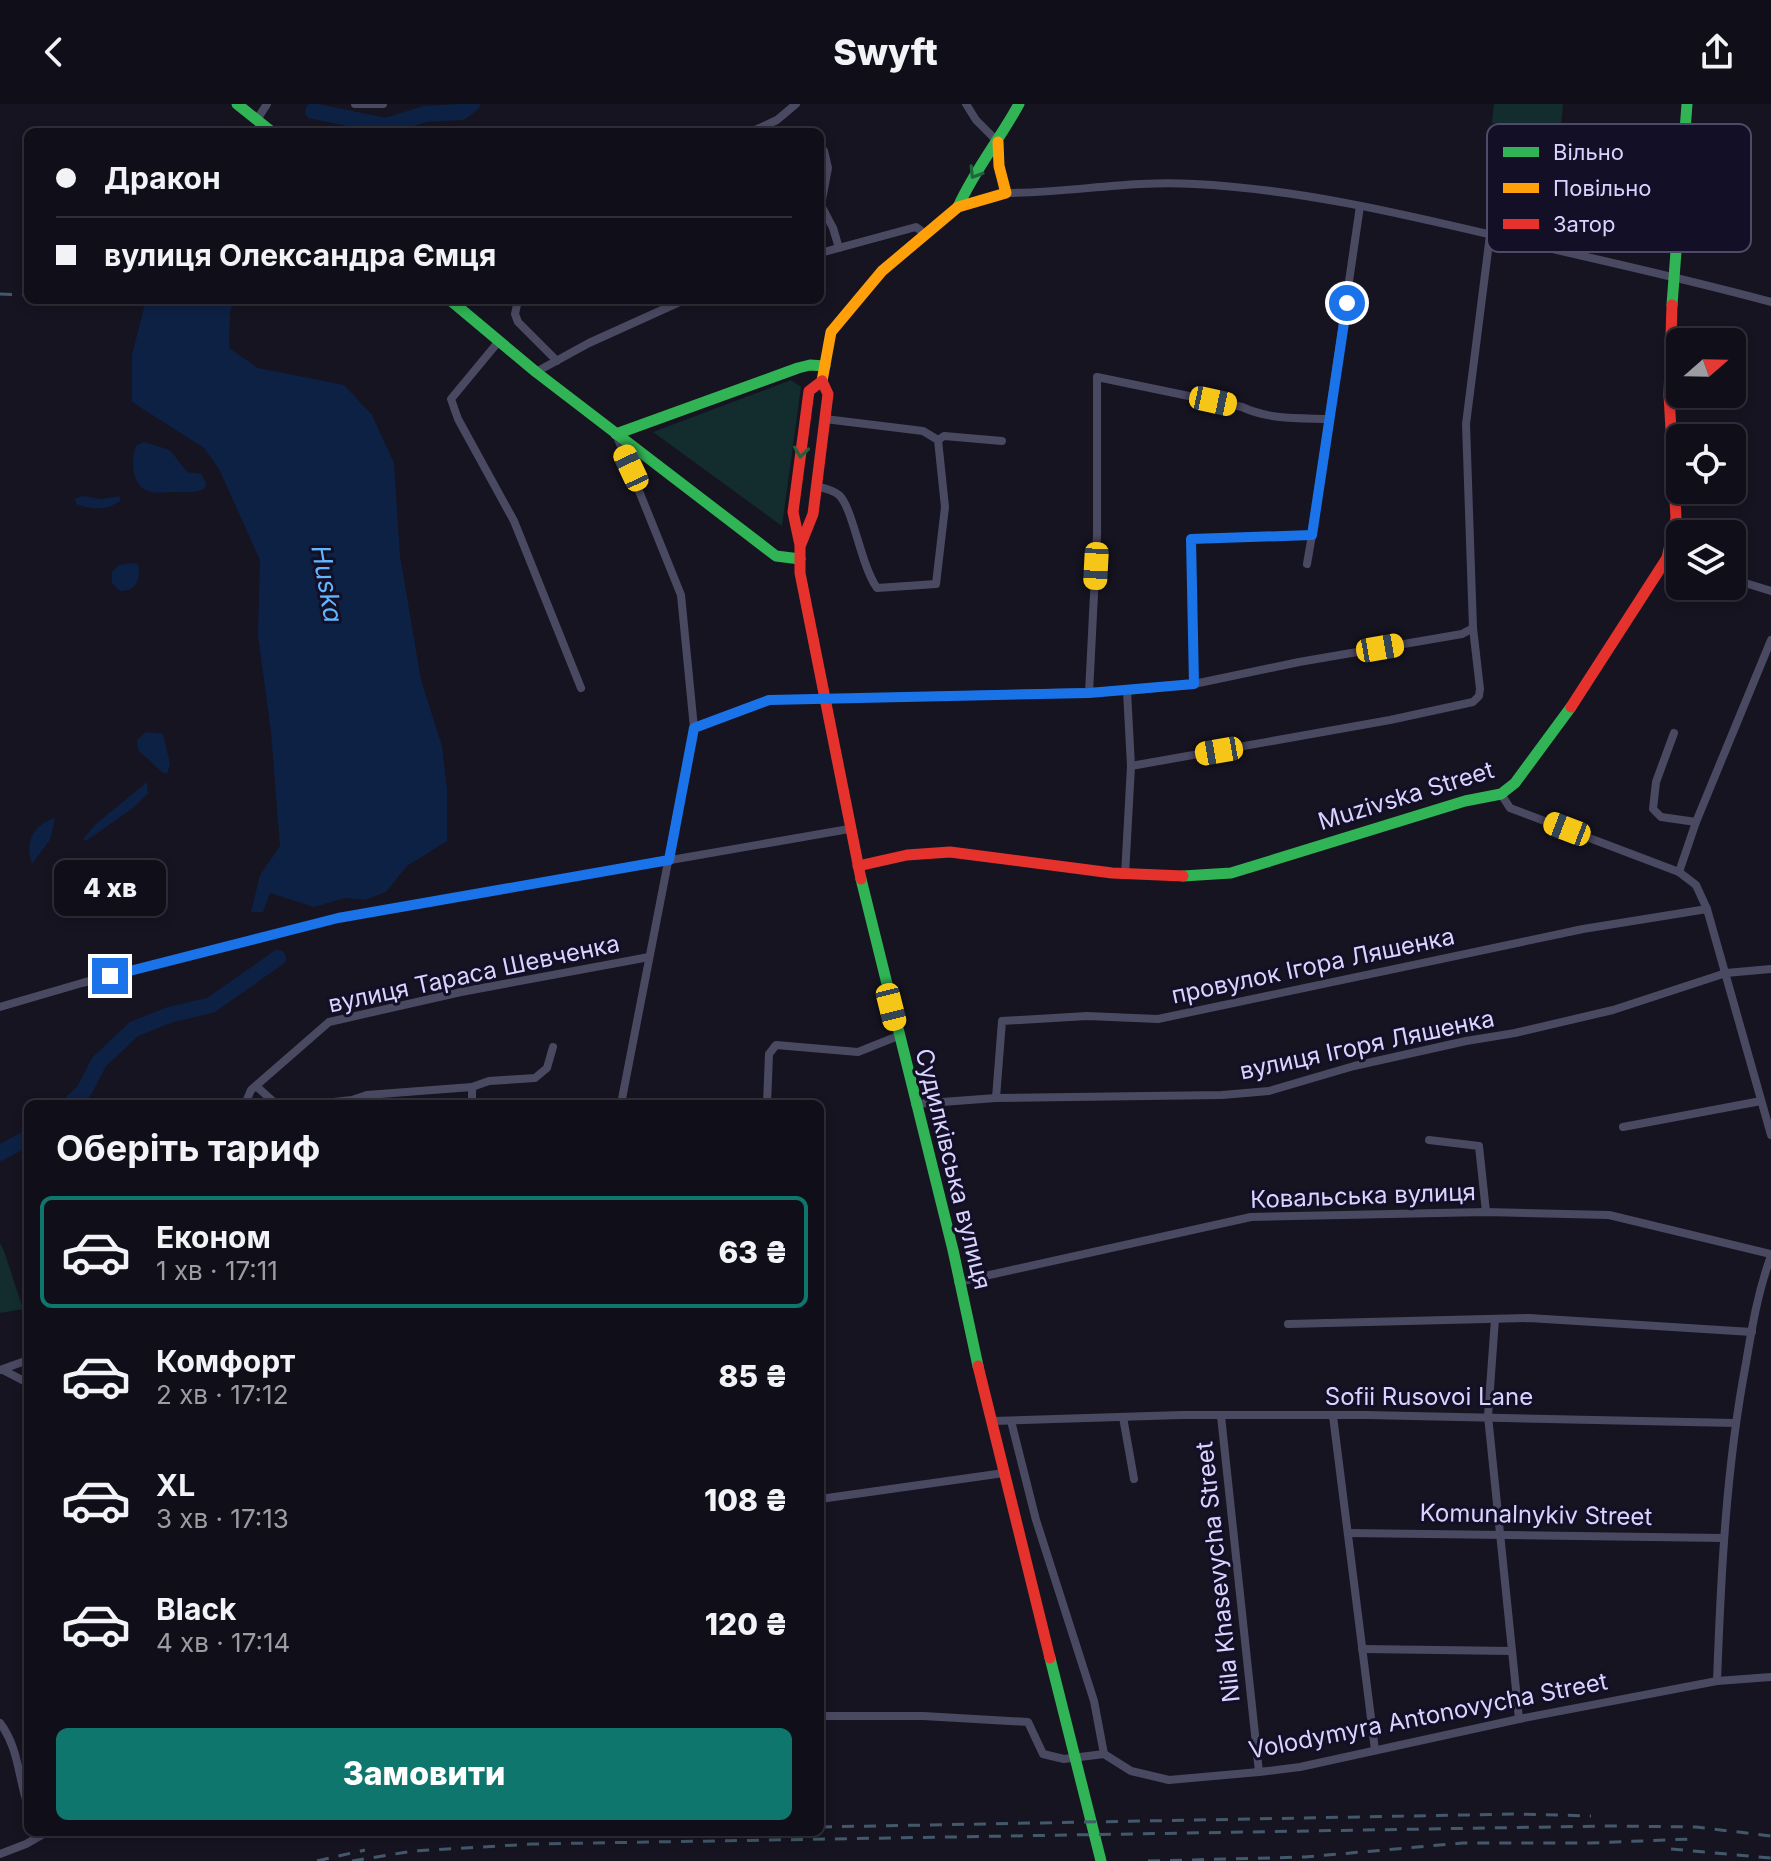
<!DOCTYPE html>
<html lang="uk">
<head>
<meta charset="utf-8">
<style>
  body { margin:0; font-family:Inter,sans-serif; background:#1e1d26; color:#f1f3f6; height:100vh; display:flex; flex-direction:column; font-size:30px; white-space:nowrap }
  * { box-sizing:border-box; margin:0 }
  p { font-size:26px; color:#9c9ca2 }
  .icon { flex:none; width:44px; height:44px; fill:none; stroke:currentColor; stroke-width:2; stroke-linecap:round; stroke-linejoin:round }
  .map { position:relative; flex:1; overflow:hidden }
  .details { position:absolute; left:24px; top:996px; width:800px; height:736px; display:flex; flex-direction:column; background:#100f19; border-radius:12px; box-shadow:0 4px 12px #0003,0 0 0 2px #302f38 }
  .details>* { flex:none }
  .hud { position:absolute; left:24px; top:24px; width:800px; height:176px; border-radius:12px; box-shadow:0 4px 12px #0003,0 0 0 2px #302f38; display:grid; align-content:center; height:176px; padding:0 32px; background:#100f19 }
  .needle { width:52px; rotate:70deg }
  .fabs { position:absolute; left:1666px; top:224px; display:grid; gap:16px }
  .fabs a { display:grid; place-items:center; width:80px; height:80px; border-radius:12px; background:#100f19; box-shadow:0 4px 12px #0003,0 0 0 2px #302f38; font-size:40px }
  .end { position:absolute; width:36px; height:36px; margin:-18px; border:10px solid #1a73e8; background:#fff; box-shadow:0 0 0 4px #fff }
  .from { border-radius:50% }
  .bubble { position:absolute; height:56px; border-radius:12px; background:#100f19; box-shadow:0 4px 12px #0003,0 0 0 2px #302f38; font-size:26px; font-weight:800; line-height:56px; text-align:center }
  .car { position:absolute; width:24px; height:48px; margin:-24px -12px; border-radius:10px; box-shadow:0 0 6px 2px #0007; background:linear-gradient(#f5c518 24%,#345 0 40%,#f5c518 0 76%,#345 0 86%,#f5c518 0) }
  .hud b { display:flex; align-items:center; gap:28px; height:76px; font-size:30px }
  .hud b+b { border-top:2px solid #302f38 }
  .hud i { width:20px; height:20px; background:#f1f3f6 }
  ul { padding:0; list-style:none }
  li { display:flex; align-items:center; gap:24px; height:112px; margin:0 16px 12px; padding:0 16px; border:4px solid transparent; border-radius:12px }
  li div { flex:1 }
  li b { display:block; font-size:30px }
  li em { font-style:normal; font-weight:800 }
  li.selected { border-color:#0f766e }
  li>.icon { width:72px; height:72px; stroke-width:1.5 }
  h2 { padding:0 32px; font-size:36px; line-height:96px }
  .button { display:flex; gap:16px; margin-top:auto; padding:16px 32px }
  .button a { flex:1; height:92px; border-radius:12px; background:#0f766e; color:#fff; font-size:32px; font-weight:800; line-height:92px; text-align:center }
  header { display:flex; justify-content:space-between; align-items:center; height:104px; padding:0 32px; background:#100f19; font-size:36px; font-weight:800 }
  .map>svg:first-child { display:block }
</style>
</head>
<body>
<header><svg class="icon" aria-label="back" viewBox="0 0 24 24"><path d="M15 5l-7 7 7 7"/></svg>Swyft<svg class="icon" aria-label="share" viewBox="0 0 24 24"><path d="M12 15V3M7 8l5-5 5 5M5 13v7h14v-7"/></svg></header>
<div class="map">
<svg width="1771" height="1757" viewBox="0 0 1771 1757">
  <rect width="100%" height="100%" fill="#161421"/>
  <g fill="#132c2d">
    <path d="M1494,0H1563L1561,24L1492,19Z"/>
    <path d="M791,276L801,283L782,422L653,328Z"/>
    <path d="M0,1139L4,1147L23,1205L0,1209Z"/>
  </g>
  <g fill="#0d2144">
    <path d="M146,196H234L230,208L229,244L258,264L344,281L372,311L394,359L400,452L421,576L442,642L447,686V737L407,762L386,788L365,796L345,794L314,803L270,789L263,808H251L260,771L280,742L271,628L258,531L260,456L219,365L204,344L132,298V251Z"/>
    <path d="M144,338L170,346L187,368L201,370L206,379L205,384C195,390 185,388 174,388C166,388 156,390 148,387C131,381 131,356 136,342Z"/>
    <path d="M82,392L102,395L119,392L121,396C108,407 92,406 76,400L75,395Z"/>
    <path d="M132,459L138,460C141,474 137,487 120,487L112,479V468L119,461Z"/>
    <path d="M146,628L163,630L170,660L167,670L162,668L138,646L137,636Z"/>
    <path d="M147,678L148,689L133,704L86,737L83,735L96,720Z"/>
    <path d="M55,714L50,736L32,760C24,738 34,720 55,714Z"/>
  </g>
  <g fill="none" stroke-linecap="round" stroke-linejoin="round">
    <g stroke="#0d2144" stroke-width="16">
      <path d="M313,7L386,22L425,10L461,8L472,0"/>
      <path d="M70,1000L84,987L99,958L134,925L169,911L211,901L278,854"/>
      <path d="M0,1049L28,1034"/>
    </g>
    <g stroke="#4a4962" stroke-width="8">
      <path d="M355,0H383"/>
      <path d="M966,0L976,16L998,38"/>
      <path d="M258,14L267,0"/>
      <path d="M751,28L777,16L796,0"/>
      <path d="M824,47L828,64L821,101L833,124L839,144"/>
      <path d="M1006,89C1069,89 1131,76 1194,80C1299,85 1403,110 1505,134C1594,155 1683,174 1771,198"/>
      <path d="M820,149L916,123L924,129"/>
      <path d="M518,196L515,210L518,218L557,257"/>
      <path d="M499,237L451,295L458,315L514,417L581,584"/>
      <path d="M536,268L589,239L684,196"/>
      <path d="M616,330L681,491L694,624L621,1000"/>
      <path d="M938,336L944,332L1002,337"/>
      <path d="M816,382C824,384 833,386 839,391C853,404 861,462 877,484L936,480L945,403L938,336L923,327L825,315"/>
      <path d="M1667,454L1680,458"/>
      <path d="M1307,460L1312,431"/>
      <path d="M1732,475L1771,487"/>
      <path d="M1771,536L1696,718L1679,768L1696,781L1707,805L1771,1031"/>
      <path d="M1194,580L1191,435L1312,431L1360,102"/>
      <path d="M1089,589L1097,431V273L1242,303C1270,316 1299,314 1330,315"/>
      <path d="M694,624L769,596L1127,587L1194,580L1299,558L1462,530L1473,524L1466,320L1490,131"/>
      <path d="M1674,629L1656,678L1653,705L1661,713L1696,718"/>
      <path d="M1131,662L1390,616L1473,598L1479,592L1480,585L1473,524"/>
      <path d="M1501,690L1510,704L1679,768"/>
      <path d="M1125,771L1131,662L1127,587"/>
      <path d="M0,903L82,879L338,814L849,725"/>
      <path d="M256,982L276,1000"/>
      <path d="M472,983V1000"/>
      <path d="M996,994L1002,917L1087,912L1158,915L1583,825L1707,805"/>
      <path d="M245,1000L251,986L329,918L461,888L649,853"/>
      <path d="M315,1000L352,996L367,991"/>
      <path d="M368,1000L367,991L472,983L489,977L535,974L547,964L553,943"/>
      <path d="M767,1000L769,950L776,941L858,948L898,932"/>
      <path d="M915,1000L996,994L1222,991L1269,987L1354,962L1466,937L1515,929L1613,906L1726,869L1771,865"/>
      <path d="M1623,1023L1761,997"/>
      <path d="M1429,1036L1479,1042L1486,1108"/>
      <path d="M958,1178L1251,1113L1486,1108L1609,1111L1771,1150"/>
      <path d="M1495,1215L1488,1312L1519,1615"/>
      <path d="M1288,1220L1529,1214L1752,1228"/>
      <path d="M0,1266L28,1256"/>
      <path d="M3,1266L28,1279"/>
      <path d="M1221,1312L1259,1668"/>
      <path d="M1333,1312L1375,1646"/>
      <path d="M1123,1313L1134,1375"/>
      <path d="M992,1317L1181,1311H1367L1735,1319"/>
      <path d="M1011,1317L1036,1416L1094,1597L1104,1650"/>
      <path d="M820,1395L1004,1369"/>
      <path d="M1348,1429L1723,1434"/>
      <path d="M1362,1545L1512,1547"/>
      <path d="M1717,1577C1721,1470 1726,1364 1746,1259C1752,1223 1758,1187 1771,1152"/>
      <path d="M820,1612H923L1028,1618L1043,1650L1064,1655L1104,1650"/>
      <path d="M0,1619C19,1644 18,1673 28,1702"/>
      <path d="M1104,1650L1131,1667L1169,1676L1259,1668L1300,1663L1519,1615L1717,1577L1771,1573"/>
      <path d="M0,1750L26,1740L47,1728"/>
    </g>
    <g stroke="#30b455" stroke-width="11">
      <path d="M237,0L272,28"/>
      <path d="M958,103C974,67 1000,35 1019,0"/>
      <path d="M450,196L536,268L776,452L800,455"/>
      <path d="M1672,201L1687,0"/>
      <path d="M616,330L798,264L810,261L825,262"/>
      <path d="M1183,772L1231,769L1465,697L1501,690L1515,679L1571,603"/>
      <path d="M861,775L953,1146L978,1262"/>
      <path d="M1050,1554L1101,1757"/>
    </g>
    <path stroke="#ff9f0a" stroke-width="11" d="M822,277L831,228L882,167L958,103L1006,89L999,62L998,38"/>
    <g stroke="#e5322d" stroke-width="11">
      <path d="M822,277L809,287L793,408L800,441V469L861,775"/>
      <path d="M801,440L813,410L828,290L822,277"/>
      <path d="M1571,603L1667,454L1676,414L1669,291L1672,201"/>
      <path d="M858,762L907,751L950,748L1112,769L1183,772"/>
      <path d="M978,1262L1050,1554"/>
    </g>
    <g stroke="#43596b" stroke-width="3" stroke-dasharray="12 10" stroke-linecap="butt">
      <path d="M0,190L28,191"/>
      <path d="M820,1723L1518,1710L1591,1712"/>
      <path d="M1671,1745L1771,1754"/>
      <path d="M317,1757L365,1746"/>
      <path d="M352,1757L413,1747L532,1740L1606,1722L1696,1723L1771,1732"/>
      <path d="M1148,1757L1305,1753L1463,1739H1590L1691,1735"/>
    </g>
  </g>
  <defs><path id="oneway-chevron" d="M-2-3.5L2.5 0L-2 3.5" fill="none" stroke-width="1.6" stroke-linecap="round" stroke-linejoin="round" transform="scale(2)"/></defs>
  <g stroke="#22623e">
    <use href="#oneway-chevron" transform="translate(975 69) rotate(122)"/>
    <use href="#oneway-chevron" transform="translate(801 348) rotate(98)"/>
  </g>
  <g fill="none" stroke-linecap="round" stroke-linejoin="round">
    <path stroke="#1a73e8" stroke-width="10" d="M110,872L338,814L669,756L694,624L769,596L1089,589L1194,580L1191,435L1312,431L1347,199"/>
  </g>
  <g text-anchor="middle" stroke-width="6" stroke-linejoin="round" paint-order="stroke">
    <g font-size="24" fill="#d9d4ff" stroke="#130f26">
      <text transform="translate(1406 692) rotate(-17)" y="8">Muzivska Street</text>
      <text transform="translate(1313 862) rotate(-12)" y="8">провулок Ігора Ляшенка</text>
      <text transform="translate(474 870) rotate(-12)" y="8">вулиця Тараса Шевченка</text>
      <text transform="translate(1367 941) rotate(-12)" y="8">вулиця Ігоря Ляшенка</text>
      <text transform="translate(953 1065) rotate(76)" y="8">Судилківська вулиця</text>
      <text transform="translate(1363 1092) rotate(-2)" y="8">Ковальська вулиця</text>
      <text x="1429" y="1301">Sofii Rusovoi Lane</text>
      <text transform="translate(1536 1411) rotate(1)" y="8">Komunalnykiv Street</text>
      <text transform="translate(1218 1468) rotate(-96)" y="8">Nila Khasevycha Street</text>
      <text transform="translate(1428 1612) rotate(-11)" y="8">Volodymyra Antonovycha Street</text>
    </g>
    <g font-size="26" font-style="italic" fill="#62b6ff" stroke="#130f26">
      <text transform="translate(327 480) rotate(80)" y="9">Huska</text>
    </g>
  </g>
  <rect x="1487" y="20" width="264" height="128" rx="12" fill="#130f26" stroke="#4e4a67" stroke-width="2"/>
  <rect x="1503" y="43" width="36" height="10" fill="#30b455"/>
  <rect x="1503" y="79" width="36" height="10" fill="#ff9f0a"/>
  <rect x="1503" y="115" width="36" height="10" fill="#e5322d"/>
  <g font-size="22" fill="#d9d4ff">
    <text x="1553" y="56">Вільно</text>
    <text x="1553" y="92">Повільно</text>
    <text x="1553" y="128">Затор</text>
  </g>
</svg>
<div class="fabs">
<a><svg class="needle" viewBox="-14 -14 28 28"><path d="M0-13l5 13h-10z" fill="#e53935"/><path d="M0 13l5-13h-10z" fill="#9c9ca2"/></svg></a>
<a><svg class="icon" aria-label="locate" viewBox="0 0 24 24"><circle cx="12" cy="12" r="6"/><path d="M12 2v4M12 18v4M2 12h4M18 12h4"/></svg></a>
<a><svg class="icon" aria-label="layers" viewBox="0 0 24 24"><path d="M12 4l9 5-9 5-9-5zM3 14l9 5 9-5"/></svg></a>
</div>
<i class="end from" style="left:1347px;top:199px"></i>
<i class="end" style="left:110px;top:872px"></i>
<div class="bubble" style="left:54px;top:756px;width:112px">4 хв</div>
<i class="car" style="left:1213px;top:297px;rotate:102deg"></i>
<i class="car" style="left:631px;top:364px;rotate:335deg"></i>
<i class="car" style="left:1096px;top:462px;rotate:183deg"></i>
<i class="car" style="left:1380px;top:544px;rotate:80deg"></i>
<i class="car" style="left:1219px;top:647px;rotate:260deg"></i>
<i class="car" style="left:1567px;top:725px;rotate:291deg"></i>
<i class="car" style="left:891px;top:903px;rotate:166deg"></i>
<div class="hud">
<b><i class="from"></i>Дракон</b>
<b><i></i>вулиця Олександра Ємця</b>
</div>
<section class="details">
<h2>Оберіть тариф</h2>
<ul>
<li class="selected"><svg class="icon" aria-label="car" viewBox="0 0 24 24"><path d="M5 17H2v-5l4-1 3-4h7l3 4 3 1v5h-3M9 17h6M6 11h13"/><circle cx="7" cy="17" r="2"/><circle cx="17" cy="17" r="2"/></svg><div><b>Економ</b><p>1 хв · 17:11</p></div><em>63 ₴</em></li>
<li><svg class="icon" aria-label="car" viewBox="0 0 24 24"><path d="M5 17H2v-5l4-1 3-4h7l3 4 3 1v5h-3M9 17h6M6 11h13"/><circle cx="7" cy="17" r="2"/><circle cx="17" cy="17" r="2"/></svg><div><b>Комфорт</b><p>2 хв · 17:12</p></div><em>85 ₴</em></li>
<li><svg class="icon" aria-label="car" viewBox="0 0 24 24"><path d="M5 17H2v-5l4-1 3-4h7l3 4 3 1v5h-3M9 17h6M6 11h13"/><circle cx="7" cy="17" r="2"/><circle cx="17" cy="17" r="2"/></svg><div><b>XL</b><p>3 хв · 17:13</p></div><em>108 ₴</em></li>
<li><svg class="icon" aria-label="car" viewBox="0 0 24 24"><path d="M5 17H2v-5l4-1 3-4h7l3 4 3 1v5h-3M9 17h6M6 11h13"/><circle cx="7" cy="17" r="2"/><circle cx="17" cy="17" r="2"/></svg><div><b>Black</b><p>4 хв · 17:14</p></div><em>120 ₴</em></li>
</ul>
<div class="button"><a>Замовити</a></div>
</section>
</div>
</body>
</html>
